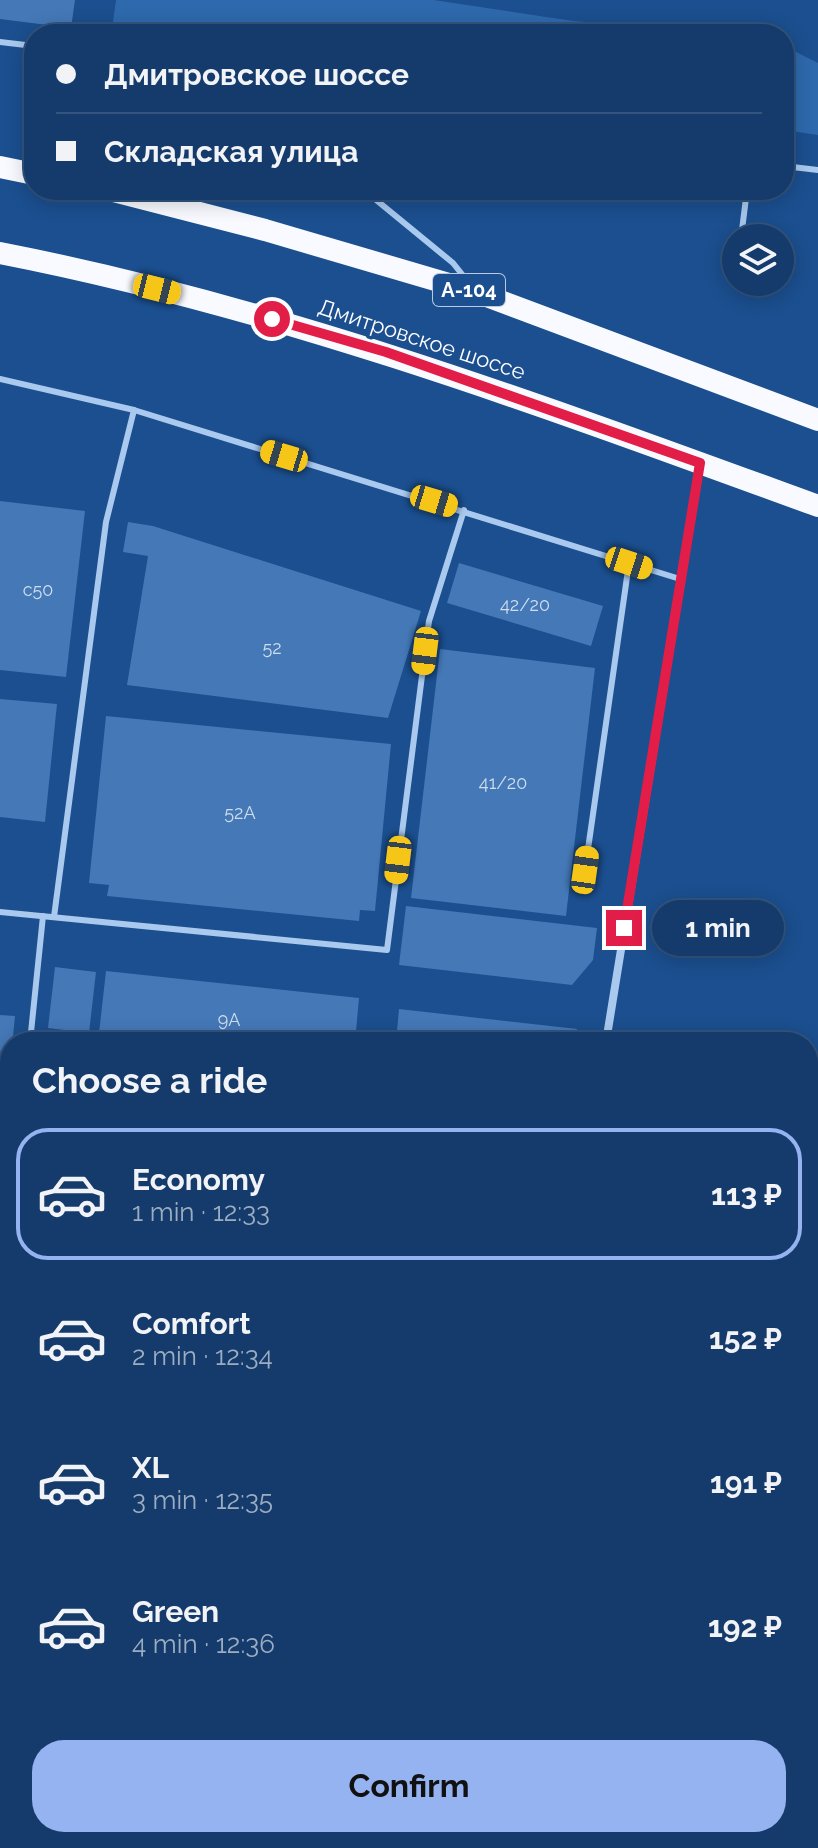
<!DOCTYPE html>
<html lang="en">
<head>
<meta charset="utf-8">
<style>
  body { margin:0; font-family:Raleway,sans-serif; background:#1d4271; color:#f1f3f6; height:100vh; display:flex; flex-direction:column; font-size:30px; white-space:nowrap }
  * { box-sizing:border-box; margin:0 }
  p { font-size:26px; color:#9dadc1 }
  .icon { flex:none; width:44px; height:44px; fill:none; stroke:currentColor; stroke-width:2; stroke-linecap:round; stroke-linejoin:round }
  .map { position:relative; flex:1; overflow:hidden }
  .side { position:absolute; left:0px; top:1032px; width:818px; height:816px; display:flex; flex-direction:column; background:#143b6b; border-radius:32px 32px 0 0; box-shadow:0 4px 20px #0003,0 0 0 2px #33557e }
  .side>* { flex:none }
  .top-card { position:absolute; left:24px; top:24px; width:770px; height:176px; border-radius:32px; box-shadow:0 4px 20px #0003,0 0 0 2px #33557e; display:grid; align-content:center; height:176px; padding:0 32px; background:#143b6b }
  .buttons { position:absolute; left:722px; top:224px; display:grid; gap:16px }
  .buttons a { display:grid; place-items:center; width:72px; height:72px; border-radius:50%; background:#143b6b; box-shadow:0 4px 20px #0003,0 0 0 2px #33557e; font-size:40px }
  .end { position:absolute; width:36px; height:36px; margin:-18px; border:10px solid #e11d48; background:#fff; box-shadow:0 0 0 4px #fff }
  .from { border-radius:50% }
  .bubble { position:absolute; height:56px; border-radius:28px; background:#143b6b; box-shadow:0 4px 20px #0003,0 0 0 2px #33557e; font-size:26px; font-weight:700; line-height:56px; text-align:center }
  .car { position:absolute; width:24px; height:48px; margin:-24px -12px; border-radius:10px; box-shadow:0 0 6px 2px #0007; background:linear-gradient(#f5c518 24%,#345 0 40%,#f5c518 0 76%,#345 0 86%,#f5c518 0) }
  .top-card b { display:flex; align-items:center; gap:28px; height:76px; font-size:30px }
  .top-card b+b { border-top:2px solid #33557e }
  .top-card i { width:20px; height:20px; background:#f1f3f6 }
  ul { padding:0; list-style:none }
  li { display:flex; align-items:center; gap:24px; height:132px; margin:0 16px 12px; padding:0 16px; border:4px solid transparent; border-radius:32px }
  li div { flex:1 }
  li b { display:block; font-size:30px }
  li em { font-style:normal; font-weight:700 }
  li.on { border-color:#95b2f1 }
  li>.icon { width:72px; height:72px; stroke-width:1.5 }
  h2 { padding:0 32px; font-size:36px; line-height:96px }
  .action { display:flex; gap:16px; margin-top:auto; padding:16px 32px }
  .action a { flex:1; height:92px; border-radius:32px; background:#95b2f1; color:#111; font-size:32px; font-weight:700; line-height:92px; text-align:center }
  .map>svg:first-child { display:block }
</style>
</head>
<body>
<div class="map">
<svg width="818" height="1848" viewBox="0 0 818 1848">
  <rect width="100%" height="100%" fill="#1b4f8f"/>
  <g fill="#2e69ad">
    <path d="M116,0H434L573,21L748,34H131L112,29Z"/>
    <path d="M784,46L818,63V135L784,130Z"/>
  </g>
  <g fill="#4478b7">
    <path d="M0,0H75L71,28L0,19Z"/>
    <path d="M0,501L85,511L66,677L0,670Z"/>
    <path d="M128,522L153,526L421,611L388,718L127,685L148,556L123,552Z"/>
    <path d="M459,563L603,606L591,646L447,603Z"/>
    <path d="M440,649L595,668L566,916L411,898Z"/>
    <path d="M0,699L57,704L45,822L0,817Z"/>
    <path d="M106,716L391,744L375,911L360,910L359,921L107,896L109,885L89,883Z"/>
    <path d="M406,906L597,928L593,960L572,985L399,965Z"/>
    <path d="M55,967L96,972L89,1033L48,1028Z"/>
    <path d="M106,971L359,998L355,1042H98Z"/>
    <path d="M399,1009L577,1029L576,1042H396Z"/>
    <path d="M0,1015L15,1016L2,1148H0Z"/>
    <path d="M808,1769L818,1775L808,1794Z"/>
  </g>
  <g fill="none" stroke-linecap="round" stroke-linejoin="round">
    <g stroke="#a9c9ee" stroke-width="6">
      <path d="M0,42L34,46"/>
      <path d="M784,166L818,170"/>
      <path d="M364,190L453,263L469,283"/>
      <path d="M741,238L747,190"/>
      <path d="M0,379L134,410L680,579"/>
      <path d="M585,870L629,563"/>
      <path d="M0,912L387,950L429,621L464,510"/>
      <path d="M54,917L106,522L134,410"/>
      <path d="M30,1042L43,916"/>
      <path d="M0,1227L10,1221"/>
    </g>
    <g stroke="#a9c9ee" stroke-width="8">
      <path d="M606,1042L700,464"/>
      <path d="M808,1376L818,1375"/>
      <path d="M808,1552L818,1540"/>
      <path d="M808,1716L818,1721"/>
      <path d="M4,1848L5,1284"/>
      <path d="M551,1848L560,1838"/>
    </g>
    <g stroke="#f8faff" stroke-width="22">
      <path d="M0,167L34,174"/>
      <path d="M110,190L265,230L476,292L818,420"/>
      <path d="M0,253C282,308 549,408 818,506"/>
    </g>
  </g>
  <g fill="none" stroke-linecap="round" stroke-linejoin="round">
    <path stroke="#e11d48" stroke-width="10" d="M272,319L386,352L700,463L624,928"/>
  </g>
  <g text-anchor="middle" stroke-width="7" stroke-linejoin="round" paint-order="stroke">
    <g font-size="18" fill="#d0dded">
      <text x="38" y="596">с50</text>
      <text x="525" y="611">42/20</text>
      <text x="272" y="654">52</text>
      <text x="503" y="789">41/20</text>
      <text x="240" y="819">52А</text>
      <text x="229" y="1026">9А</text>
    </g>
    <rect fill="#1b4f8f" stroke="#bbcadd" stroke-width="2" x="433" y="274" width="72" height="32" rx="6"/>
    <g font-size="20" font-weight="bold" fill="#fff">
      <text x="469" y="297">А-104</text>
    </g>
    <g font-size="22" fill="#fff" stroke="#1b4f8f">
      <text transform="translate(422 339) rotate(18)" y="8">Дмитровское шоссе</text>
    </g>
  </g>
</svg>
<div class="buttons">
<a><svg class="icon" aria-label="layers" viewBox="0 0 24 24"><path d="M12 4l9 5-9 5-9-5zM3 14l9 5 9-5"/></svg></a>
</div>
<i class="end from" style="left:272px;top:319px"></i>
<i class="end" style="left:624px;top:928px"></i>
<div class="bubble" style="left:652px;top:900px;width:132px">1 min</div>
<i class="car" style="left:157px;top:289px;rotate:104deg"></i>
<i class="car" style="left:284px;top:456px;rotate:287deg"></i>
<i class="car" style="left:434px;top:501px;rotate:107deg"></i>
<i class="car" style="left:629px;top:563px;rotate:108deg"></i>
<i class="car" style="left:425px;top:651px;rotate:187deg"></i>
<i class="car" style="left:398px;top:860px;rotate:187deg"></i>
<i class="car" style="left:585px;top:870px;rotate:8deg"></i>
<div class="top-card">
<b><i class="from"></i>Дмитровское шоссе</b>
<b><i></i>Складская улица</b>
</div>
<section class="side">
<h2>Choose a ride</h2>
<ul>
<li class="on"><svg class="icon" aria-label="car" viewBox="0 0 24 24"><path d="M5 17H2v-5l4-1 3-4h7l3 4 3 1v5h-3M9 17h6M6 11h13"/><circle cx="7" cy="17" r="2"/><circle cx="17" cy="17" r="2"/></svg><div><b>Economy</b><p>1 min · 12:33</p></div><em>113 ₽</em></li>
<li><svg class="icon" aria-label="car" viewBox="0 0 24 24"><path d="M5 17H2v-5l4-1 3-4h7l3 4 3 1v5h-3M9 17h6M6 11h13"/><circle cx="7" cy="17" r="2"/><circle cx="17" cy="17" r="2"/></svg><div><b>Comfort</b><p>2 min · 12:34</p></div><em>152 ₽</em></li>
<li><svg class="icon" aria-label="car" viewBox="0 0 24 24"><path d="M5 17H2v-5l4-1 3-4h7l3 4 3 1v5h-3M9 17h6M6 11h13"/><circle cx="7" cy="17" r="2"/><circle cx="17" cy="17" r="2"/></svg><div><b>XL</b><p>3 min · 12:35</p></div><em>191 ₽</em></li>
<li><svg class="icon" aria-label="car" viewBox="0 0 24 24"><path d="M5 17H2v-5l4-1 3-4h7l3 4 3 1v5h-3M9 17h6M6 11h13"/><circle cx="7" cy="17" r="2"/><circle cx="17" cy="17" r="2"/></svg><div><b>Green</b><p>4 min · 12:36</p></div><em>192 ₽</em></li>
</ul>
<div class="action"><a>Confirm</a></div>
</section>
</div>
</body>
</html>
